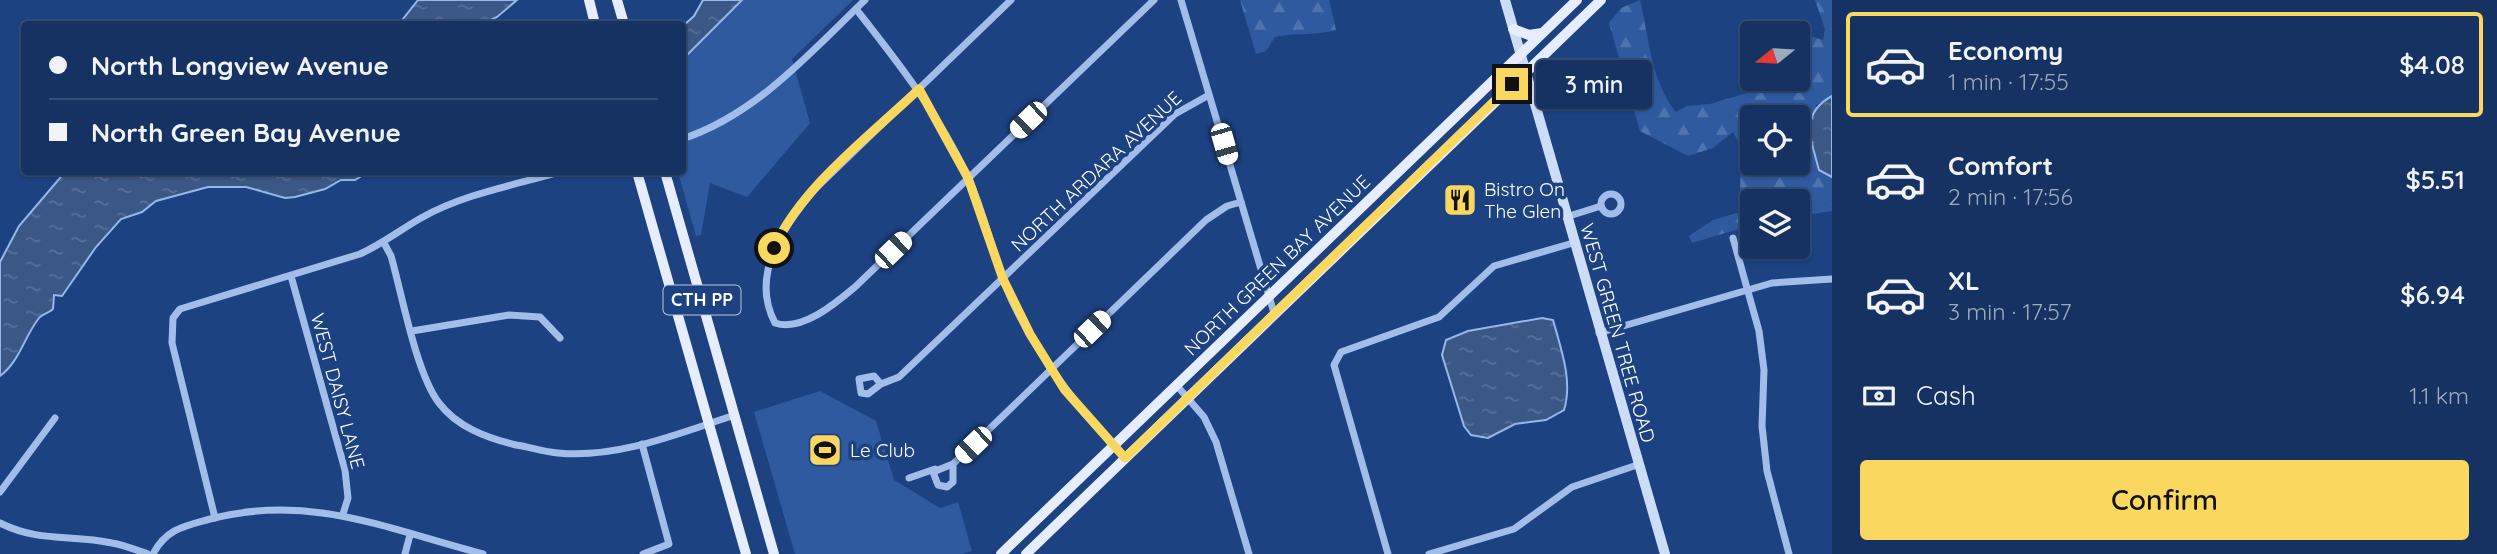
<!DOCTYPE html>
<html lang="en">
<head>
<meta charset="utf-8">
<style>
  body { margin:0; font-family:Quicksand,sans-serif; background:#233e6b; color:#f1f3f6; height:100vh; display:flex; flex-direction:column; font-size:26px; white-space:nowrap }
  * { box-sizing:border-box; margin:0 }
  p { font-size:23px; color:#9eaabe }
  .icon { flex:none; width:38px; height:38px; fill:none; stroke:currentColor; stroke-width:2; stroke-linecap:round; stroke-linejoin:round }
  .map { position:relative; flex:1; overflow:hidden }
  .drawer { display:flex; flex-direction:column; background:#163262; width:665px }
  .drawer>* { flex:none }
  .guide { position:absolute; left:21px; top:21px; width:665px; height:154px; border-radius:7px; box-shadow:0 2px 5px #0004,0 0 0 2px #354d77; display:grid; align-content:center; height:154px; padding:0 28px; background:#163262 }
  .needle { width:46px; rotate:252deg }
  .buttons { position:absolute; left:1740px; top:21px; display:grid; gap:14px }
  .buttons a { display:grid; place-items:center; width:70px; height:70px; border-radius:7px; background:#163262; box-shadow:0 2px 5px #0004,0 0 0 2px #354d77; font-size:35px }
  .end { position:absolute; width:32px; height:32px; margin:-16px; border:9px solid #fad860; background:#111; box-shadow:0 0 0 4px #111 }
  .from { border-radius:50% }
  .bubble { position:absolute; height:49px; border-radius:7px; background:#163262; box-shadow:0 2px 5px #0004,0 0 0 2px #354d77; font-size:23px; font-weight:600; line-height:49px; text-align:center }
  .car { position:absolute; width:21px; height:42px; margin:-21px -10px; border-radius:9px; box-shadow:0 0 5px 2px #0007; background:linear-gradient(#fff 24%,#345 0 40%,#fff 0 76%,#345 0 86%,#fff 0) }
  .guide b { display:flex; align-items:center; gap:24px; height:66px; font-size:26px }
  .guide b+b { border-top:2px solid #354d77 }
  .guide i { width:18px; height:18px; background:#f1f3f6 }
  ul { padding:12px 0 0; list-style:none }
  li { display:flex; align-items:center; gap:21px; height:105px; margin:0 14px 10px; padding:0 14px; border:4px solid transparent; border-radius:7px }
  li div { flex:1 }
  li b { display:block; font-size:26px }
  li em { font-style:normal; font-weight:600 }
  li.on { border-color:#fad860 }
  li>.icon { width:63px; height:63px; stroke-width:1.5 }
  .pay { display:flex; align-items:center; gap:18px; height:77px; padding:0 28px; font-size:26px }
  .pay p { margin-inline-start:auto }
  .cta { display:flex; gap:14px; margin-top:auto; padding:14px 28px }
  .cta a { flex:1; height:80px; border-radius:7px; background:#fad860; color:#111; font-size:28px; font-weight:600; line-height:80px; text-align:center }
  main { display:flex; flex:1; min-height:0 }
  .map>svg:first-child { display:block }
</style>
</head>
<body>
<main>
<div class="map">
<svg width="1832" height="554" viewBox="0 0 1832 554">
  <defs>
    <pattern id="forest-firs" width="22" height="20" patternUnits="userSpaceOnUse" patternTransform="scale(1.75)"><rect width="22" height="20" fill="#305aa0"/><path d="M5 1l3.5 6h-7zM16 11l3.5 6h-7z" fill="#4f73ae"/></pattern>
    <pattern id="water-ripples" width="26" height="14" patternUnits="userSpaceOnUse" patternTransform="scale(1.75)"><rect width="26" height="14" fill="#3b5786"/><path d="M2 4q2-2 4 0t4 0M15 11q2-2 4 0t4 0" fill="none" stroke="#587098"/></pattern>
  </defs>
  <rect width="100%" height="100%" fill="#1d4282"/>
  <g fill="url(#forest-firs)" fill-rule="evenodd">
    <path d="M1240,0H1329L1336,30C1315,36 1296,32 1275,37L1266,51L1256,54Z"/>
    <path d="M1640,0C1649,37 1651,82 1676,112L1687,106L1710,104L1757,90L1782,79H1797V69L1804,64L1801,42L1807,35L1823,40L1825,29L1815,0H1832V96L1816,105L1819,170L1832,177V211L1797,216V201H1752V225L1692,243L1689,236L1713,220L1747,210L1751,200L1740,194L1741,147L1733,132L1713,148L1688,156L1640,131L1609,23L1621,8ZM1752,117H1797V163H1752Z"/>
  </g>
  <g fill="#305aa0">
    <path d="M718,0H853L792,59L810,123L747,197L710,183L701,235L696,236L678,172H682L683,37Z"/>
    <path d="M820,391L876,421L894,480L940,508L958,502L972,551L962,554H795L754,412Z"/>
  </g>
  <g fill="url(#water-ripples)" stroke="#95b7eb" stroke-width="2">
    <path d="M418,0H517L497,17L482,24H399Z"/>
    <path d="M703,0H742L683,59V26L694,16Z"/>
    <path d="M1832,96V177L1819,170C1811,139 1799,114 1832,96Z"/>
    <path d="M65,172H368L355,180H341L325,189L295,197L285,198L246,187H208L156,201L142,212L121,219L96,247L62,296L54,295L53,309C49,313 42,314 39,318C24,337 20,361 0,376V262L19,226Z"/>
    <path d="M1542,318L1553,320C1561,349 1573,381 1564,410L1546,420L1515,424L1488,438L1471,435L1464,426L1442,355L1446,340L1468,331Z"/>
  </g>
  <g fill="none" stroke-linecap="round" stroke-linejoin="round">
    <g stroke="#a2bdea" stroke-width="7">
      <path d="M1011,0L816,188C785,224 749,274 775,323C802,332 836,303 855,287L1154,0"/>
      <path d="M1181,0L1274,313"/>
      <path d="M856,9C898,62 939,115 968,177C986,217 994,262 1013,303C1041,361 1080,411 1125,458"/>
      <path d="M682,139C756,115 811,52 865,0"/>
      <circle cx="1611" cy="204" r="10"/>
      <path d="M1566,217L1601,206"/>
      <path d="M1733,238L1759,331L1764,370L1762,426L1767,471L1789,554"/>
      <path d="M384,243L391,256C402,294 416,373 439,403C457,427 487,438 516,445C530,447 544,452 558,453C618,459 679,433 735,415"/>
      <path d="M291,276L345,470L348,498L343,514"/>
      <path d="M412,331L509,315L540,317L560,338"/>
      <path d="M1599,333L1772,283L1832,279"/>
      <path d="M881,384L868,394L861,393L859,379L874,376L881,384L899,377L1175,114L1209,95"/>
      <path d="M1178,387L1204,417L1216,442L1249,554"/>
      <path d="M642,444L669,544L643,554"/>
      <path d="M953,464V482L947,487L938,485L933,472L953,464L1206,220L1227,206L1241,202"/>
      <path d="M909,478L935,469"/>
      <path d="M0,492L55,418"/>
      <path d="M215,518L172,343L173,318L180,309L360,254C382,244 400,230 421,218C463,194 515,185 560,172"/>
      <path d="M0,523C40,543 71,534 112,543C124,545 136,550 148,554"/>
      <path d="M153,554C166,529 184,526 210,519C310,493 387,529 483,554"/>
      <path d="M405,554L410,535"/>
      <path d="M1388,554L1334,365L1341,352L1439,317L1494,266L1573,243"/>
      <path d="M1429,554L1514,529L1572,487L1637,465"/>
    </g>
    <path stroke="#cddcf7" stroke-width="10" d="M1505,0L1665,554"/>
    <g stroke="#e5edfe" stroke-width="10">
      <path d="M589,0L595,24"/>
      <path d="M617,0L624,24"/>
      <path d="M1513,29L1529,35L1542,33"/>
      <path d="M637,172L746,554"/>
      <path d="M665,172L774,554"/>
      <path d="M1001,554L1577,0"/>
      <path d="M1026,554L1601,0"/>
    </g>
  </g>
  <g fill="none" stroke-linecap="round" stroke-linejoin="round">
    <path stroke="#fad860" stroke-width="9" d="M774,248C801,187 871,135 919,89L968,178L1003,279L1030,334L1064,389L1125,458L1512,84"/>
  </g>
  <defs>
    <symbol id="restaurant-square" viewBox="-11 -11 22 22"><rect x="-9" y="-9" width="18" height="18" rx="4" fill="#fad860" stroke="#1d4282"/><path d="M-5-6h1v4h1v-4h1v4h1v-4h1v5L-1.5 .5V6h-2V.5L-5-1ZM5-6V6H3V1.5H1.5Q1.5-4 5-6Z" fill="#111"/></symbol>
    <symbol id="stadium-square" viewBox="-11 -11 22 22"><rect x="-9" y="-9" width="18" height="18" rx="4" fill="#fad860" stroke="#1d4282"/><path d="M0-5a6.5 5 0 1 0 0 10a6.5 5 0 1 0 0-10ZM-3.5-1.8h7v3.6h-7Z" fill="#111"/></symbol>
  </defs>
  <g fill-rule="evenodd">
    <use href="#restaurant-square" x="1441" y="181" width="38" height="38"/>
    <use href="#stadium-square" x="806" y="431" width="38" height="38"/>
  </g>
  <g text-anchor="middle" stroke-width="7" stroke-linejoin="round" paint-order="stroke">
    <rect fill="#1d4282" stroke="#bbc6da" stroke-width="2" x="663.5" y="285.5" width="77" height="29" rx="5"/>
    <g font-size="18" font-weight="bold" fill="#fff">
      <text x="702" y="306">CTH PP</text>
    </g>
    <g font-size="19" fill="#fff" stroke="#1d4282">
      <text transform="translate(1096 171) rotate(-43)" y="7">NORTH ARDARA AVENUE</text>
      <text transform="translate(1277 265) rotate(-44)" y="7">NORTH GREEN BAY AVENUE</text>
      <text transform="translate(1618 333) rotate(74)" y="7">WEST GREEN TREE ROAD</text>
      <text transform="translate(338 391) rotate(75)" y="7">WEST DAISY LANE</text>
    </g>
    <g font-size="19" fill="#fff" stroke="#1d4282" text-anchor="start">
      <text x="1484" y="196">Bistro On<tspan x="1484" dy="22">The Glen</tspan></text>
      <text x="850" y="457">Le Club</text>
    </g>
  </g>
</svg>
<div class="buttons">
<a><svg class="needle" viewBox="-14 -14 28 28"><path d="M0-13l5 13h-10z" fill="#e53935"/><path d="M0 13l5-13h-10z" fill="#9eaabe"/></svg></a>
<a><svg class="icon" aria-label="locate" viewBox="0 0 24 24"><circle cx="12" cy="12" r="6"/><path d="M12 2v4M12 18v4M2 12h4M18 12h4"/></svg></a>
<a><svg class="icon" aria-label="layers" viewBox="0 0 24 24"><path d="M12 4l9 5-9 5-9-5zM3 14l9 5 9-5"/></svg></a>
</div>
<i class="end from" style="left:774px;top:248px"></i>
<i class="end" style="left:1512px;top:84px"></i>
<div class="bubble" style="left:1536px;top:60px;width:116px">3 min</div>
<i class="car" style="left:1028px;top:120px;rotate:226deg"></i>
<i class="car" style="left:1224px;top:144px;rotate:164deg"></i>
<i class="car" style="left:893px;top:250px;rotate:46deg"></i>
<i class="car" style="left:1092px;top:329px;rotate:46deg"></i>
<i class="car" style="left:973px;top:445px;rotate:226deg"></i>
<div class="guide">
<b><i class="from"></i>North Longview Avenue</b>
<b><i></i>North Green Bay Avenue</b>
</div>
</div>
<section class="drawer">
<ul>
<li class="on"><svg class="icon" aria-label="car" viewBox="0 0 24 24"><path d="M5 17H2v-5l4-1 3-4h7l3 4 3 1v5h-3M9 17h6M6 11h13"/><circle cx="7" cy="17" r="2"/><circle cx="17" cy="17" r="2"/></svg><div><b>Economy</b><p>1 min · 17:55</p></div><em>$4.08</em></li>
<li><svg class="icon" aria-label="car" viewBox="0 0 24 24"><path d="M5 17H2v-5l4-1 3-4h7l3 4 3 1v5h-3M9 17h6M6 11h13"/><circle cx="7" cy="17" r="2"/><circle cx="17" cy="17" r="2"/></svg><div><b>Comfort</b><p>2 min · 17:56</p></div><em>$5.51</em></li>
<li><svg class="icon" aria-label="car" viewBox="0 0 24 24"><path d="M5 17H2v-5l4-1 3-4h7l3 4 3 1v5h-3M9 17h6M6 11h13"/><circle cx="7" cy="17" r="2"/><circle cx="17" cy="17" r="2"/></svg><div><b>XL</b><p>3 min · 17:57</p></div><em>$6.94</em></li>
</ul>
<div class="pay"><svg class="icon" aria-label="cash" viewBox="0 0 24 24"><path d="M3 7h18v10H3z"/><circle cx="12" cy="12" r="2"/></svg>Cash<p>1.1 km</p></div>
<div class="cta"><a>Confirm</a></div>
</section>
</main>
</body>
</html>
